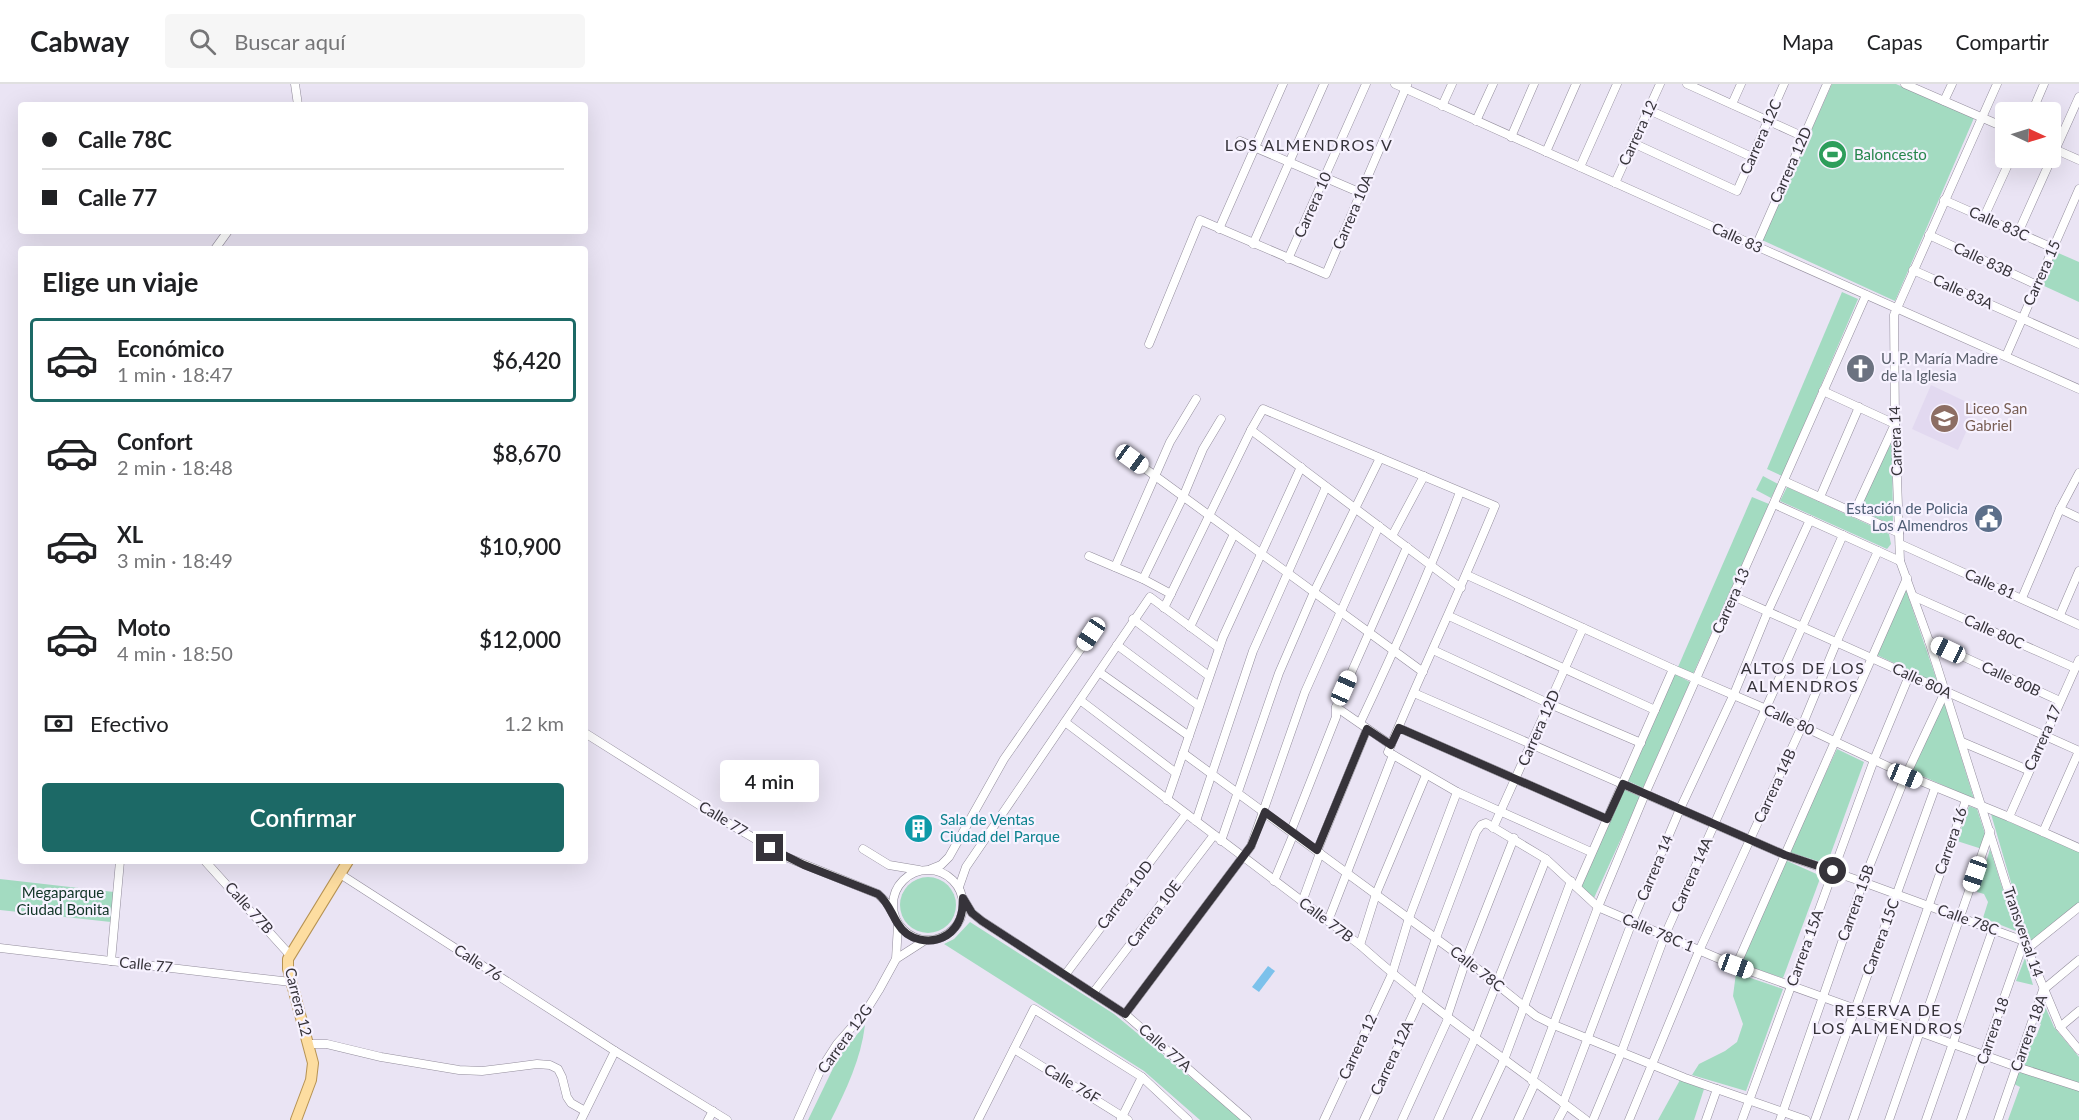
<!DOCTYPE html>
<html lang="es">
<head>
<meta charset="utf-8">
<style>
  body { margin:0; font-family:Lato,sans-serif; background:#f6f6f6; color:#202124; height:100vh; display:flex; flex-direction:column; font-size:22px; white-space:nowrap }
  * { box-sizing:border-box; margin:0 }
  p { font-size:20px; color:#757577 }
  .icon { flex:none; width:33px; height:33px; fill:none; stroke:currentColor; stroke-width:2; stroke-linecap:round; stroke-linejoin:round }
  .map { position:relative; flex:1; overflow:hidden }
  .panel { position:absolute; left:18px; top:162px; width:570px; height:618px; display:flex; flex-direction:column; background:#fff; border-radius:6px; box-shadow:0 6px 24px #0002 }
  .panel>* { flex:none }
  .hud { position:absolute; left:18px; top:18px; width:570px; height:132px; border-radius:6px; box-shadow:0 6px 24px #0002; display:grid; align-content:center; height:132px; padding:0 24px; background:#fff }
  .needle { width:39px; rotate:94deg }
  .fabs { position:absolute; left:1995px; top:18px; display:grid; gap:12px }
  .fabs a { display:grid; place-items:center; width:66px; height:66px; border-radius:6px; background:#fff; box-shadow:0 6px 24px #0002; font-size:30px }
  .end { position:absolute; width:27px; height:27px; margin:-14px; border:8px solid #36333a; background:#fff; box-shadow:0 0 0 3px #fff }
  .from { border-radius:50% }
  .bubble { position:absolute; height:42px; border-radius:6px; background:#fff; box-shadow:0 6px 24px #0002; font-size:20px; font-weight:600; line-height:42px; text-align:center }
  .car { position:absolute; width:18px; height:36px; margin:-18px -9px; border-radius:8px; box-shadow:0 0 4px 2px #0007; background:linear-gradient(#fff 24%,#345 0 40%,#fff 0 76%,#345 0 86%,#fff 0) }
  .hud b { display:flex; align-items:center; gap:21px; height:57px; font-size:22px }
  .hud b+b { border-top:2px solid #e0e0e0 }
  .hud i { width:15px; height:15px; background:#202124 }
  ul { padding:0; list-style:none }
  li { display:flex; align-items:center; gap:18px; height:84px; margin:0 12px 9px; padding:0 12px; border:3px solid transparent; border-radius:6px }
  li div { flex:1 }
  li b { display:block; font-size:22px }
  li em { font-style:normal; font-weight:600 }
  li.on { border-color:#1c6966 }
  li>.icon { width:54px; height:54px; stroke-width:1.5 }
  h2 { padding:0 24px; font-size:27px; line-height:72px }
  .pay { display:flex; align-items:center; gap:15px; height:66px; padding:0 24px; font-size:22px }
  .pay p { margin-inline-start:auto }
  .cta { display:flex; gap:12px; margin-top:auto; padding:12px 24px }
  .cta a { flex:1; height:69px; border-radius:6px; background:#1c6966; color:#fff; font-size:24px; font-weight:600; line-height:69px; text-align:center }
  header { display:flex; align-items:center; gap:36px; box-sizing:border-box; height:84px; padding:0 30px; background:#fff; border-bottom:2px solid #e0e0e0 }
  header strong { font-size:28px }
  nav { display:flex; gap:33px; margin-inline-start:auto; font-size:21px }
  .search { width:420px; height:54px; background:#f6f6f6; display:flex; align-items:center; gap:15px; box-sizing:border-box; padding:0 21px; border-radius:6px; color:#757577; font-size:22px }
  .map>svg:first-child { display:block }
</style>
</head>
<body>
<header>
<strong>Cabway</strong>
<div class="search"><svg class="icon" aria-label="search" viewBox="0 0 24 24"><circle cx="10" cy="10" r="6"/><path d="M15 15l6 6"/></svg>Buscar aquí</div>
<nav><a>Mapa</a><a>Capas</a><a>Compartir</a></nav>
</header>
<div class="map">
<svg width="2079" height="1036" viewBox="0 0 2079 1036">
  <rect width="100%" height="100%" fill="#eae4f4"/>
  <path fill="#e2d9f0" d="M1931,301L1977,323L1958,366L1912,345Z"/>
  <g fill="#a3dbc1">
    <path d="M1832,0H1896L1974,34L1895,217L1762,156Z"/>
    <path d="M2056,168L2079,178V218L2042,201Z"/>
    <path d="M1842,208L1858,215L1782,392L1767,385Z"/>
    <path d="M1892,357L1893,442L1859,425Z"/>
    <path d="M1763,392L1778,400L1771,414L1756,406Z"/>
    <path d="M1787,403L1889,450L1891,460L1887,465L1780,417Z"/>
    <path d="M1752,413L1769,420L1693,590L1678,583Z"/>
    <path d="M1906,506L1938,600L1877,571Z"/>
    <path d="M1675,590L1690,598L1643,704L1628,697Z"/>
    <path d="M1944,618L1974,715L1911,687Z"/>
    <path d="M1837,665L1864,678L1827,780L1789,768Z"/>
    <path d="M1625,705L1640,713L1594,814L1580,802Z"/>
    <path d="M1969,722L1977,725L1986,753L1982,765L1957,757Z"/>
    <path d="M1991,730L2079,768V819L2029,860Z"/>
    <path d="M1990,765L2016,847L1983,834L1988,818L1984,810L1977,808Z"/>
    <path d="M1785,776L1821,792L1783,894L1741,880Z"/>
    <circle cx="928" cy="821" r="28"/>
    <path d="M0,795L114,808L111,838L0,826Z"/>
    <path d="M970,838L1114,930L1242,1036H1200L1144,987L944,860L954,855Z"/>
    <path d="M2025,874L2033,901L2016,897Z"/>
    <path d="M1736,889L1783,905L1746,1007L1692,991L1699,980L1725,967L1737,958L1743,940L1733,912Z"/>
    <path d="M2044,920L2054,943L2079,973V1036H2008L2020,1003L2014,1000L2032,953H2036L2041,940L2037,938Z"/>
    <path d="M865,941C861,975 846,1006 831,1036H808L839,972Z"/>
    <path d="M1680,996L1704,1005L1694,1036H1658Z"/>
  </g>
  <path fill="#7cc1eb" d="M1268,882L1275,887L1259,908L1252,903Z"/>
  <g fill="none" stroke-linecap="round" stroke-linejoin="round">
    <defs>
      <g id="minor">
        <path d="M295,0L298,21"/>
        <path d="M1395,0L1756,162L2079,305"/>
        <path d="M1687,0L1804,53"/>
        <path d="M1905,0L2006,44"/>
        <path d="M1997,0L1894,231L1895,340L1900,477L1929,557L2024,857L2060,943L2079,966"/>
        <path d="M1944,17L1952,0"/>
        <path d="M1732,20L1741,0"/>
        <path d="M1442,22L1452,0"/>
        <path d="M1649,26L1752,73"/>
        <path d="M2032,28L2044,0"/>
        <path d="M1476,37L1493,0"/>
        <path d="M1511,53L1534,0"/>
        <path d="M1240,57L1361,109"/>
        <path d="M1633,59L1737,107L1784,0"/>
        <path d="M2052,64L2079,76"/>
        <path d="M1546,68L1576,0"/>
        <path d="M1580,83L1617,0"/>
        <path d="M1615,99L1660,0"/>
        <path d="M1944,116L2053,164"/>
        <path d="M1984,133L2011,74"/>
        <path d="M1219,145L1283,0"/>
        <path d="M2018,149L2079,13"/>
        <path d="M1929,151L2037,201"/>
        <path d="M1253,160L1324,0"/>
        <path d="M1756,162L1827,0"/>
        <path d="M215,165L228,147"/>
        <path d="M1288,175L1366,0"/>
        <path d="M1913,186L2079,260"/>
        <path d="M1149,260L1200,136L1326,190L1407,1"/>
        <path d="M2006,272L2079,105"/>
        <path d="M1823,307L1895,340L1854,429"/>
        <path d="M1132,375L1423,588"/>
        <path d="M1784,397L1899,449"/>
        <path d="M1820,413L1859,323"/>
        <path d="M1774,420L1900,477"/>
        <path d="M2060,425L2079,434"/>
        <path d="M1392,452L1424,392"/>
        <path d="M1900,460L2079,541"/>
        <path d="M1089,472L1143,495L1171,510"/>
        <path d="M1115,483L1170,358L1196,315"/>
        <path d="M1467,491L1673,585L1766,625L1906,691L2009,733L2079,764"/>
        <path d="M1143,495L1183,413L1203,365L1221,335"/>
        <path d="M1461,504L1251,346L1263,325L1495,422C1461,505 1422,586 1388,668L1457,708L1591,768"/>
        <path d="M1733,512L2079,667"/>
        <path d="M1913,512L2075,584"/>
        <path d="M2022,514L2060,425L2079,389"/>
        <path d="M1164,524L1251,346"/>
        <path d="M2060,531L2079,487"/>
        <path d="M1449,532L1655,626"/>
        <path d="M1133,535L1209,592"/>
        <path d="M1190,543L1234,450"/>
        <path d="M1929,557L2060,617"/>
        <path d="M1117,561L1199,622"/>
        <path d="M1433,566L1550,620L1641,659"/>
        <path d="M1099,588L1189,652"/>
        <path d="M1414,609L1785,771L1863,798L2024,857L1961,1036"/>
        <path d="M1080,616L1176,689"/>
        <path d="M1336,623L1391,661"/>
        <path d="M1065,638L1360,861C1431,925 1510,978 1586,1036"/>
        <path d="M1360,639C1396,563 1430,487 1460,408"/>
        <path d="M1399,644L1607,735"/>
        <path d="M585,649L723,736L786,773L878,810L886,818L893,830"/>
        <path d="M1962,658L2028,686"/>
        <path d="M1183,669L1479,886L1536,932L1554,941L1685,994L1806,1036"/>
        <path d="M1167,716L1223,553L1301,383"/>
        <path d="M2009,733L2079,576"/>
        <path d="M1196,737L1253,567L1326,403"/>
        <path d="M1493,744L1583,544"/>
        <path d="M1291,747L1336,633V623L1407,463"/>
        <path d="M2043,748L2079,667"/>
        <path d="M1221,757L1279,589L1314,508L1380,374"/>
        <path d="M863,765L889,781L919,786"/>
        <path d="M1317,767L1367,645"/>
        <path d="M205,777L289,870"/>
        <path d="M931,785L941,781L949,773L1004,675L1091,550"/>
        <circle cx="928" cy="821" r="35"/>
        <path d="M340,790L615,967L727,1036"/>
        <path d="M1274,797L1294,749"/>
        <path d="M959,803L966,783L1150,513L1219,564"/>
        <path d="M1577,803L1673,585"/>
        <path d="M963,814L972,829L982,837L1125,930L1247,1036"/>
        <path d="M1302,818L1320,769"/>
        <path d="M1328,837L1393,671"/>
        <path d="M1360,861L1376,810L1426,691"/>
        <path d="M0,864L291,898"/>
        <path d="M2027,865L2079,823"/>
        <path d="M896,875L924,857"/>
        <path d="M111,877L120,777"/>
        <path d="M1736,882L1907,494"/>
        <path d="M1065,891L1186,730"/>
        <path d="M1093,909L1214,751"/>
        <path d="M1417,910L1436,854L1476,748L1481,741L1486,739L1546,775L1598,823L1736,882L2017,983L2079,1003"/>
        <path d="M1125,930L1251,762L1305,608L1379,442"/>
        <path d="M1447,933L1466,876L1514,754"/>
        <path d="M2060,943L2079,927"/>
        <path d="M309,960H327L381,973L459,986L482,987L537,980L550,981L558,985L562,993L567,1013L571,1019L585,1027"/>
        <path d="M1014,965L1128,1036"/>
        <path d="M1532,997L1598,823L1645,710L1866,211"/>
        <path d="M1563,1019L1632,838L1680,725L1734,610L1768,527L1810,436"/>
        <path d="M1121,1035L1142,993"/>
        <path d="M581,1036L615,967"/>
        <path d="M708,1036L713,1027"/>
        <path d="M798,1036L821,985L837,960L866,927L879,906L896,875L898,841"/>
        <path d="M978,1036L1034,925L1142,993L1188,1036"/>
        <path d="M1324,1036L1392,890L1409,834L1457,708"/>
        <path d="M1364,1036L1421,913"/>
        <path d="M1402,1036L1448,935"/>
        <path d="M1438,1036L1475,954L1546,775"/>
        <path d="M1476,1036L1504,976L1571,797"/>
        <path d="M1518,1036L1535,999"/>
        <path d="M1558,1036L1566,1021"/>
        <path d="M1593,1036L1621,969L1665,851L1843,451"/>
        <path d="M1629,1036L1699,867L1802,642L1837,557L1878,467"/>
        <path d="M1706,1036L1717,1005"/>
        <path d="M1742,1036L1874,676L1909,592"/>
        <path d="M1780,1036L1863,798L1906,691L1945,608"/>
        <path d="M1815,1036L1935,704"/>
        <path d="M1853,1036L1966,716"/>
        <path d="M1889,1036L1990,747"/>
        <path d="M1926,1036L1993,845"/>
        <path d="M1998,1036L2043,906L2079,876"/>
      </g>
      <path id="major" d="M296,1036L311,996L313,979L288,885V875L348,777"/>
    </defs>
    <use href="#minor" stroke="#938d9c" stroke-width="9"/>
    <use href="#major" stroke="#b79353" stroke-width="12"/>
    <use href="#minor" stroke="#fff" stroke-width="8"/>
    <use href="#major" stroke="#fddda0" stroke-width="10"/>
  </g>
  <g fill="none" stroke-linecap="round" stroke-linejoin="round">
    <path stroke="#36333a" stroke-width="8" d="M770,764L804,781L878,810C888,818 891,829 898,840C908,857 931,861 947,851C960,842 963,829 963,814L972,829L982,837L1125,930L1251,762L1265,728L1317,766L1367,645L1391,661L1399,644L1607,735L1623,700L1785,771L1833,787"/>
  </g>
  <defs>
    <symbol id="stadium-disc" viewBox="-11 -11 22 22"><circle r="9.5" fill="#2e9e5b" stroke="#f7f2ff"/><path d="M0-5a6.5 5 0 1 0 0 10a6.5 5 0 1 0 0-10ZM-3.5-1.8h7v3.6h-7Z" fill="#fff"/></symbol>
    <symbol id="church-disc" viewBox="-11 -11 22 22"><circle r="9.5" fill="#6b7280" stroke="#f7f2ff"/><path d="M-1.2-6h2.4v3.5h3.3v2.4h-3.3V6h-2.4V-.1h-3.3v-2.4h3.3Z" fill="#fff"/></symbol>
    <symbol id="school-disc" viewBox="-11 -11 22 22"><circle r="9.5" fill="#8d6e63" stroke="#f7f2ff"/><path d="M0-5L7-2L0 1L-7-2ZM-4 1L0 2.5L4 1V4Q0 6-4 4Z" fill="#fff"/></symbol>
    <symbol id="civic-disc" viewBox="-11 -11 22 22"><circle r="9.5" fill="#5c6f8a" stroke="#f7f2ff"/><path d="M-.6-6.5H3V-4.5H.6V-3L4-1V1h2V6H-6V1h2V-1L-.6-3ZM-1.2 2.5V6h2.4V2.5Z" fill="#fff"/></symbol>
    <symbol id="building-disc" viewBox="-11 -11 22 22"><circle r="9.5" fill="#0f9aa8" stroke="#f7f2ff"/><path d="M-4-6H4V6H1V3H-1V6H-4ZM-2.5-4.3h1.7v1.8h-1.7ZM.8-4.3h1.7v1.8H.8ZM-2.5-1h1.7V.8h-1.7ZM.8-1h1.7V.8H.8Z" fill="#fff"/></symbol>
  </defs>
  <g fill-rule="evenodd">
    <use href="#stadium-disc" x="1816" y="54" width="33" height="33"/>
    <use href="#church-disc" x="1844" y="268" width="33" height="33"/>
    <use href="#school-disc" x="1928" y="318" width="33" height="33"/>
    <use href="#civic-disc" x="1972" y="418" width="33" height="33"/>
    <use href="#building-disc" x="902" y="728" width="33" height="33"/>
  </g>
  <g text-anchor="middle" stroke-width="4.5" stroke-linejoin="round" paint-order="stroke">
    <g font-size="15" fill="#36333a" stroke="#f7f2ff">
      <text transform="translate(1638 49) rotate(-65)" y="5">Carrera 12</text>
      <text transform="translate(1761 53) rotate(-66)" y="5">Carrera 12C</text>
      <text transform="translate(1791 81) rotate(-66)" y="5">Carrera 12D</text>
      <text transform="translate(1313 121) rotate(-66)" y="5">Carrera 10</text>
      <text transform="translate(1353 128) rotate(-67)" y="5">Carrera 10A</text>
      <text transform="translate(1999 140) rotate(24)" y="5">Calle 83C</text>
      <text transform="translate(1737 154) rotate(24)" y="5">Calle 83</text>
      <text transform="translate(1983 176) rotate(25)" y="5">Calle 83B</text>
      <text transform="translate(2042 189) rotate(-66)" y="5">Carrera 15</text>
      <text transform="translate(1963 208) rotate(24)" y="5">Calle 83A</text>
      <text transform="translate(1896 357) rotate(-92)" y="5">Carrera 14</text>
      <text transform="translate(1990 500) rotate(24)" y="5">Calle 81</text>
      <text transform="translate(1731 517) rotate(-66)" y="5">Carrera 13</text>
      <text transform="translate(1994 548) rotate(24)" y="5">Calle 80C</text>
      <text transform="translate(2011 595) rotate(25)" y="5">Calle 80B</text>
      <text transform="translate(1922 597) rotate(25)" y="5">Calle 80A</text>
      <text transform="translate(1789 636) rotate(25)" y="5">Calle 80</text>
      <text transform="translate(1539 644) rotate(-66)" y="5">Carrera 12D</text>
      <text transform="translate(2043 654) rotate(-66)" y="5">Carrera 17</text>
      <text transform="translate(1775 702) rotate(-65)" y="5">Carrera 14B</text>
      <text transform="translate(723 735) rotate(31)" y="5">Calle 77</text>
      <text transform="translate(1951 757) rotate(-71)" y="5">Carrera 16</text>
      <text transform="translate(1655 784) rotate(-67)" y="5">Carrera 14</text>
      <text transform="translate(1692 791) rotate(-66)" y="5">Carrera 14A</text>
      <text transform="translate(1125 811) rotate(-53)" y="5">Carrera 10D</text>
      <text transform="translate(1856 819) rotate(-70)" y="5">Carrera 15B</text>
      <text transform="translate(249 824) rotate(48)" y="5">Calle 77B</text>
      <text transform="translate(1154 830) rotate(-53)" y="5">Carrera 10E</text>
      <text transform="translate(1326 836) rotate(37)" y="5">Calle 77B</text>
      <text transform="translate(1968 836) rotate(20)" y="5">Calle 78C</text>
      <text transform="translate(2023 848) rotate(71)" y="5">Transversal 14</text>
      <text transform="translate(1658 849) rotate(23)" y="5">Calle 78C 1</text>
      <text transform="translate(1881 853) rotate(-70)" y="5">Carrera 15C</text>
      <text transform="translate(1805 864) rotate(-70)" y="5">Carrera 15A</text>
      <text transform="translate(478 879) rotate(33)" y="5">Calle 76</text>
      <text transform="translate(146 881) rotate(6)" y="5">Calle 77</text>
      <text transform="translate(1477 885) rotate(38)" y="5">Calle 78C</text>
      <text transform="translate(298 918) rotate(76)" y="5">Carrera 12</text>
      <text transform="translate(1993 947) rotate(-71)" y="5">Carrera 18</text>
      <text transform="translate(2029 949) rotate(-70)" y="5">Carrera 18A</text>
      <text transform="translate(845 955) rotate(-54)" y="5">Carrera 12G</text>
      <text transform="translate(1358 963) rotate(-65)" y="5">Carrera 12</text>
      <text transform="translate(1165 964) rotate(41)" y="5">Calle 77A</text>
      <text transform="translate(1392 974) rotate(-65)" y="5">Carrera 12A</text>
      <text transform="translate(1072 1000) rotate(31)" y="5">Calle 76F</text>
    </g>
    <g font-size="15" fill="#27864d" stroke="#f7f2ff" text-anchor="start">
      <text x="1854" y="76">Baloncesto</text>
    </g>
    <g font-size="15" fill="#5b616d" stroke="#f7f2ff" text-anchor="start">
      <text x="1881" y="280">U. P. María Madre<tspan x="1881" dy="17">de la Iglesia</tspan></text>
    </g>
    <g font-size="15" fill="#785e54" stroke="#f7f2ff" text-anchor="start">
      <text x="1965" y="330">Liceo San<tspan x="1965" dy="17">Gabriel</tspan></text>
    </g>
    <g font-size="15" fill="#4e5e75" stroke="#f7f2ff" text-anchor="end">
      <text x="1968" y="430">Estación de Policia<tspan x="1968" dy="17">Los Almendros</tspan></text>
    </g>
    <g font-size="15" fill="#0d838f" stroke="#f7f2ff" text-anchor="start">
      <text x="940" y="741">Sala de Ventas<tspan x="940" dy="17">Ciudad del Parque</tspan></text>
    </g>
    <g font-size="15" fill="#0f3325" stroke="#f7f2ff">
      <text x="63" y="814">Megaparque<tspan x="63" dy="17">Ciudad Bonita</tspan></text>
    </g>
    <g font-size="16" letter-spacing="1.5" fill="#36333a" stroke="#f7f2ff">
      <text x="1309" y="67">LOS ALMENDROS V</text>
      <text x="1803" y="590">ALTOS DE LOS<tspan x="1803" dy="18">ALMENDROS</tspan></text>
      <text x="1888" y="932">RESERVA DE<tspan x="1888" dy="18">LOS ALMENDROS</tspan></text>
    </g>
  </g>
</svg>
<div class="fabs">
<a><svg class="needle" viewBox="-14 -14 28 28"><path d="M0-13l5 13h-10z" fill="#e53935"/><path d="M0 13l5-13h-10z" fill="#757577"/></svg></a>
</div>
<i class="end from" style="left:1833px;top:787px"></i>
<i class="end" style="left:770px;top:764px"></i>
<div class="bubble" style="left:720px;top:676px;width:99px">4 min</div>
<i class="car" style="left:1132px;top:375px;rotate:126deg"></i>
<i class="car" style="left:1091px;top:550px;rotate:214deg"></i>
<i class="car" style="left:1948px;top:566px;rotate:295deg"></i>
<i class="car" style="left:1344px;top:604px;rotate:24deg"></i>
<i class="car" style="left:1905px;top:692px;rotate:112deg"></i>
<i class="car" style="left:1975px;top:790px;rotate:199deg"></i>
<i class="car" style="left:1736px;top:882px;rotate:110deg"></i>
<div class="hud">
<b><i class="from"></i>Calle 78C</b>
<b><i></i>Calle 77</b>
</div>
<section class="panel">
<h2>Elige un viaje</h2>
<ul>
<li class="on"><svg class="icon" aria-label="car" viewBox="0 0 24 24"><path d="M5 17H2v-5l4-1 3-4h7l3 4 3 1v5h-3M9 17h6M6 11h13"/><circle cx="7" cy="17" r="2"/><circle cx="17" cy="17" r="2"/></svg><div><b>Económico</b><p>1 min · 18:47</p></div><em>$6,420</em></li>
<li><svg class="icon" aria-label="car" viewBox="0 0 24 24"><path d="M5 17H2v-5l4-1 3-4h7l3 4 3 1v5h-3M9 17h6M6 11h13"/><circle cx="7" cy="17" r="2"/><circle cx="17" cy="17" r="2"/></svg><div><b>Confort</b><p>2 min · 18:48</p></div><em>$8,670</em></li>
<li><svg class="icon" aria-label="car" viewBox="0 0 24 24"><path d="M5 17H2v-5l4-1 3-4h7l3 4 3 1v5h-3M9 17h6M6 11h13"/><circle cx="7" cy="17" r="2"/><circle cx="17" cy="17" r="2"/></svg><div><b>XL</b><p>3 min · 18:49</p></div><em>$10,900</em></li>
<li><svg class="icon" aria-label="car" viewBox="0 0 24 24"><path d="M5 17H2v-5l4-1 3-4h7l3 4 3 1v5h-3M9 17h6M6 11h13"/><circle cx="7" cy="17" r="2"/><circle cx="17" cy="17" r="2"/></svg><div><b>Moto</b><p>4 min · 18:50</p></div><em>$12,000</em></li>
</ul>
<div class="pay"><svg class="icon" aria-label="cash" viewBox="0 0 24 24"><path d="M3 7h18v10H3z"/><circle cx="12" cy="12" r="2"/></svg>Efectivo<p>1.2 km</p></div>
<div class="cta"><a>Confirmar</a></div>
</section>
</div>
</body>
</html>
